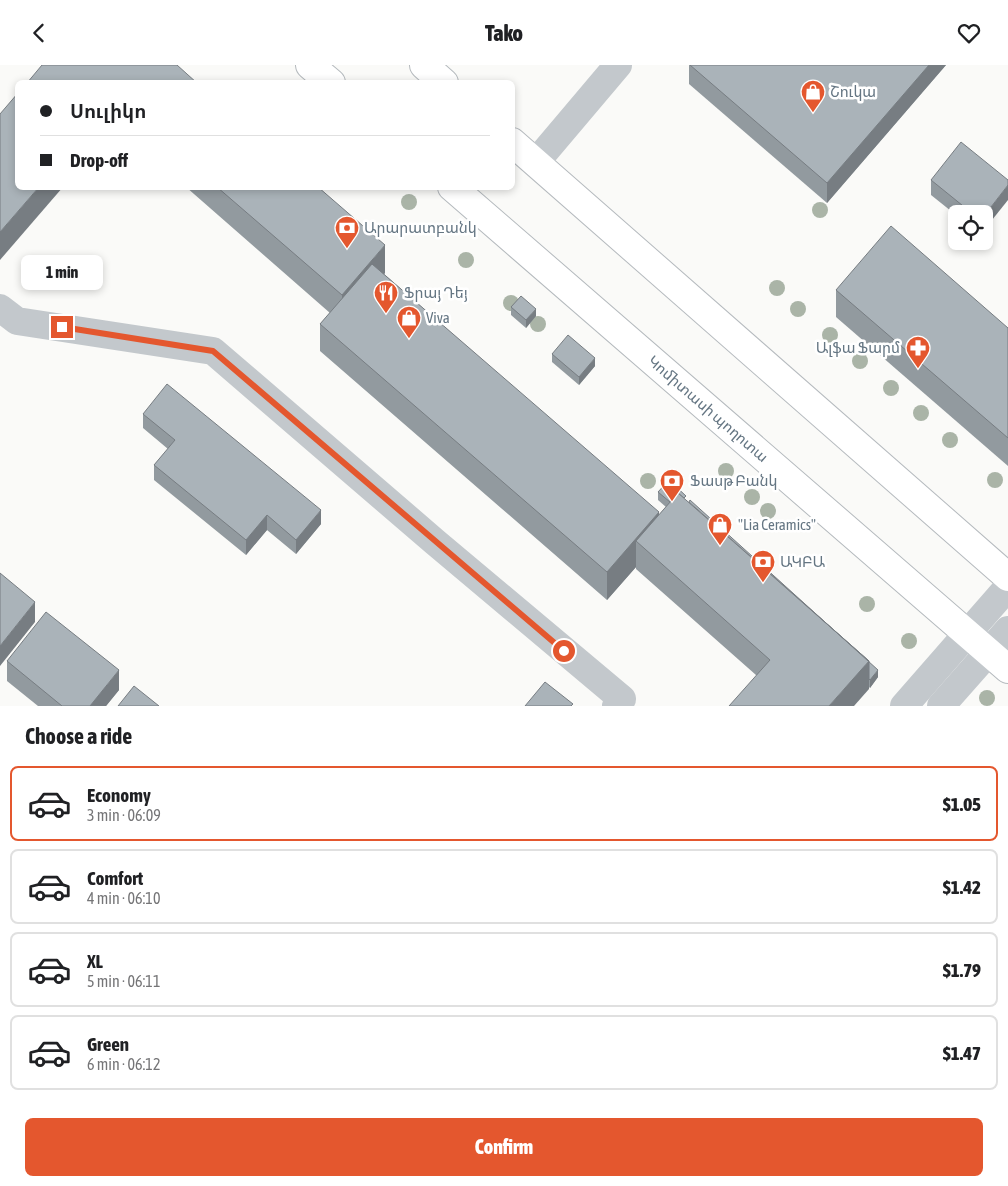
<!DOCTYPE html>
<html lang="en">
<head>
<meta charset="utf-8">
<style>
  body { margin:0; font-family:"Asap Condensed","Noto Sans Armenian",sans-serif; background:#f6f6f6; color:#202124; height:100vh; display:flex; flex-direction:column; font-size:19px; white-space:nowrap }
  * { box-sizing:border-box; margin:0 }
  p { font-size:16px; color:#757577 }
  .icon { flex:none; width:28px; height:28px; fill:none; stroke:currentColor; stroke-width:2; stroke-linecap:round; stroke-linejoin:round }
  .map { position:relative; height:641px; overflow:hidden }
  .panel { display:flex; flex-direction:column; background:#fff; flex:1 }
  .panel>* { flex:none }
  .banner { position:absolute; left:15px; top:15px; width:500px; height:110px; border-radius:8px; box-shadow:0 2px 8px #0003; display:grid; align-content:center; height:110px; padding:0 25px; background:#fff }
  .tools { position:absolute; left:948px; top:140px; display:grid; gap:10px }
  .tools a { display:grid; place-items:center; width:45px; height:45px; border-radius:8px; background:#fff; box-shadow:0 2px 8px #0003; font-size:25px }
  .end { position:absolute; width:22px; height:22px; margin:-11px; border:6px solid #e4572e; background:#fff; box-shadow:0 0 0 2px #fff }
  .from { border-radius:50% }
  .bubble { position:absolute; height:35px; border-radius:8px; background:#fff; box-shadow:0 2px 8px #0003; font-size:16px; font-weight:800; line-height:35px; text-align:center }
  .banner b { display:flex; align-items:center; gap:18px; height:48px; font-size:19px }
  .banner b+b { border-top:1px solid #e0e0e0 }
  .banner i { width:12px; height:12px; background:#202124 }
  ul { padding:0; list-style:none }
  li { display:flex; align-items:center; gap:15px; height:75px; margin:0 10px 8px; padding:0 15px; border:2px solid #e0e0e0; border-radius:8px }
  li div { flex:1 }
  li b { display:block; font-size:19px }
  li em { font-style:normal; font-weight:800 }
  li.current { border-color:#e4572e }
  li>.icon { width:45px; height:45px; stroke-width:1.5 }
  h2 { padding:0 25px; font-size:22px; line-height:60px }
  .cta { display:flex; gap:10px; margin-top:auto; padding:10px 25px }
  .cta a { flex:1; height:58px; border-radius:8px; background:#e4572e; color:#fff; font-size:20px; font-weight:800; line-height:58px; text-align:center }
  header { display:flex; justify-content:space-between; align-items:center; height:65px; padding:0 25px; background:#fff; font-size:22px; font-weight:800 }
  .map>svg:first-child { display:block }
</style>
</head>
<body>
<header><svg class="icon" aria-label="back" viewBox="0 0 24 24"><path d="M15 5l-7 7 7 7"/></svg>Tako<svg class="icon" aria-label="heart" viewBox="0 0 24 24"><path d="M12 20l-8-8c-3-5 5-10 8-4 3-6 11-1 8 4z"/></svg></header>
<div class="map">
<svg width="1008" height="641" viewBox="0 0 1008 641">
  <rect width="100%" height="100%" fill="#fafaf8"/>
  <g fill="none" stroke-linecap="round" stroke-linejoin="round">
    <defs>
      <g id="major">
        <path d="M310,0L331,18"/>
        <path d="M424,0L444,18"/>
        <path d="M512,77L1008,512"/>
        <path d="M452,122L1008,604"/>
      </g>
    </defs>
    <use href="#major" stroke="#b5babe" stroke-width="30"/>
    <g stroke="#c3c8cc" stroke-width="28">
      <path d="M536,97L618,0"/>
      <path d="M0,243L17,256L213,286L435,477L622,634L616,641"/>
      <path d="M904,641L1008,522"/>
      <path d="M941,641L1008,565"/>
    </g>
    <use href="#major" stroke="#fff" stroke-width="28"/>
  </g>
  <g fill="#aab4a7">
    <circle cx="409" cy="137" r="8"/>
    <circle cx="820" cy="145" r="8"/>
    <circle cx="466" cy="195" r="8"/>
    <circle cx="777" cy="223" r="8"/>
    <circle cx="511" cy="238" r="8"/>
    <circle cx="798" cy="244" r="8"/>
    <circle cx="538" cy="259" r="8"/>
    <circle cx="830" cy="270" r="8"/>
    <circle cx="860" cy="296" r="8"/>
    <circle cx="891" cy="323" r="8"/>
    <circle cx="921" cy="348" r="8"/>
    <circle cx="950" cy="375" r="8"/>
    <circle cx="726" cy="406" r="8"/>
    <circle cx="995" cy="415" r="8"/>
    <circle cx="648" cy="416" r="8"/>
    <circle cx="752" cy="432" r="8"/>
    <circle cx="768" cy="446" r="8"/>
    <circle cx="867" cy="539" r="8"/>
    <circle cx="909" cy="576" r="8"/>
    <circle cx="987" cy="633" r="8"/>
  </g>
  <g fill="#929a9f">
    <path d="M689,0H946L827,138L689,19Z"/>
    <path d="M931,115L984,149H956V150L931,130Z"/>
    <path d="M186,122H318L385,208L384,209L659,450L666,442L658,435V427L686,435L878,612L870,623L869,622V624L756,610L636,504V502L607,535L320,286V259L330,248Z"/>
    <path d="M836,225L1008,263V401L836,252Z"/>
    <path d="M511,242L536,251L526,263L511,250Z"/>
    <path d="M552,289L595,301L579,320L552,297Z"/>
    <path d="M143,349L321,459L296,489L267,465L246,490L154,415V400L168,384L143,363Z"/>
    <path d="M7,596L119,625L106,641H38L7,616Z"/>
  </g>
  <g fill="#777d82">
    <path d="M929,0H946L827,138V118Z"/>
    <path d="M1008,120V135L984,165V151Z"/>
    <path d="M39,122H63L0,195V167Z"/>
    <path d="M385,180V208L342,258V230Z"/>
    <path d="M536,244V251L526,263V255Z"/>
    <path d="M595,293V301L579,320V312Z"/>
    <path d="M321,445V459L296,489V475Z"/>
    <path d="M659,447V474L636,476V502L607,535V507Z"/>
    <path d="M267,450V465L246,490V475Z"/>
    <path d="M35,537V557L0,601V581Z"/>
    <path d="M869,596V624L854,641H829Z"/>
    <path d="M119,605V625L106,641H90Z"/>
    <path d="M878,605V612L870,623V615Z"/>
  </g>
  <g fill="#aab3b9" stroke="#777d82">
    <path d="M42,0H177L197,18H27Z"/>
    <path d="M690,0H929L827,118Z"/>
    <path d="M18,28V122H39L0,167V49Z"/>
    <path d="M961,77L1008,115V120L984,151V149H973L931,115Z"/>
    <path d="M217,122H318L385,180L342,230Z"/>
    <path d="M891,161L1008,263V373L836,225Z"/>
    <path d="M372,199L659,447L607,507L320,259Z"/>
    <path d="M521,231L536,244L526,255L511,242Z"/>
    <path d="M568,270L595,293L579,312L552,289Z"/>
    <path d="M167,319L321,445L296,475L267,450L246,475L154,400L175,375L143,349Z"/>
    <path d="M669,415L686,431L684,433L678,428L670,437L658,427Z"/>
    <path d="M678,428L869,596L829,641H729L770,595L636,476Z"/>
    <path d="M690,435L878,605L870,615L869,614V596L689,437Z"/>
    <path d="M0,508L35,537L0,581Z"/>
    <path d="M46,547L119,605L90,641H62L7,596Z"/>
    <path d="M545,617L573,639L571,641H525Z"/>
    <path d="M134,621L159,641H118Z"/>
  </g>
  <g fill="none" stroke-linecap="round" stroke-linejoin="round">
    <path stroke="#e4572e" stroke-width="6" d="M62,262L213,286L564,586"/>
  </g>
  <defs>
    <symbol id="shop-pin" viewBox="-11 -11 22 30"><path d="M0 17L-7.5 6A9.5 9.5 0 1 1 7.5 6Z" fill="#e4572e" stroke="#fff"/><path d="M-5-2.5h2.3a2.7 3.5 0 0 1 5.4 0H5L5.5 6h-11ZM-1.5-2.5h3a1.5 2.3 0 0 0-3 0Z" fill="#fff"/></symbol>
    <symbol id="bank-pin" viewBox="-11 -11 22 30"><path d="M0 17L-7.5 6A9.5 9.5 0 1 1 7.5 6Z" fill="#e4572e" stroke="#fff"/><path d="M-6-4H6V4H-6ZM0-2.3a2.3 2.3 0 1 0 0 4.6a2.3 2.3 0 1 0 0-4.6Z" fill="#fff"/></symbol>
    <symbol id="restaurant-pin" viewBox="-11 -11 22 30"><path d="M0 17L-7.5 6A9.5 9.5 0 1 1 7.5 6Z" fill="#e4572e" stroke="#fff"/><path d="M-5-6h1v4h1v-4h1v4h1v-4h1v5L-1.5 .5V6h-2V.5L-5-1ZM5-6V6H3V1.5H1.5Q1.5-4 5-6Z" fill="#fff"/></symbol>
    <symbol id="pharmacy-pin" viewBox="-11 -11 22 30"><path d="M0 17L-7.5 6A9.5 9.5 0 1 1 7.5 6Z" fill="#e4572e" stroke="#fff"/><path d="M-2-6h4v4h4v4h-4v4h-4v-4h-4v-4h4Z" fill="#fff"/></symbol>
  </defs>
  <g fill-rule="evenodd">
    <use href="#shop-pin" x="799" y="13" width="28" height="38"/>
    <use href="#bank-pin" x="333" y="149" width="28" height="38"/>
    <use href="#restaurant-pin" x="372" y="214" width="28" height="38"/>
    <use href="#shop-pin" x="395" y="239" width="28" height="38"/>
    <use href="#pharmacy-pin" x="904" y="269" width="28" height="38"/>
    <use href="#bank-pin" x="658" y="402" width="28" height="38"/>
    <use href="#shop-pin" x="706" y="446" width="28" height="38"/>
    <use href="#bank-pin" x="749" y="483" width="28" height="38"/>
  </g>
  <g text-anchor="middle" stroke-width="5" stroke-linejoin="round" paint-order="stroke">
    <g font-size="15" fill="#657683" stroke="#fff" text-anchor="start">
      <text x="830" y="32">Շուկա</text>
      <text x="364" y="168">Արարատբանկ</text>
      <text x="404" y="233">Ֆրայ Դեյ</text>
      <text x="426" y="258">Viva</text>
      <text x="900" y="288" text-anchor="end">Ալֆա Ֆարմ</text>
      <text x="690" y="421">Ֆասթ Բանկ</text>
      <text x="738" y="465">"Lia Ceramics"</text>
      <text x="780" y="502">ԱԿԲԱ</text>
    </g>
    <g font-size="15" fill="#657683" stroke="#fff">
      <text transform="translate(708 344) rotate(41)" y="5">Կոմիտասի պողոտա</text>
    </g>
  </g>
</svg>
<div class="tools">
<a><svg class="icon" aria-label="locate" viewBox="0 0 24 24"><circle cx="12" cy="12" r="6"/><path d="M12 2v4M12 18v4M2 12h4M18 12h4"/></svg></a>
</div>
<i class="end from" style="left:564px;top:586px"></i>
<i class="end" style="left:62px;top:262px"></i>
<div class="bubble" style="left:21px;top:190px;width:82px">1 min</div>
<div class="banner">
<b><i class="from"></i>Սուլիկո</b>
<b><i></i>Drop-off</b>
</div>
</div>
<section class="panel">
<h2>Choose a ride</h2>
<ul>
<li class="current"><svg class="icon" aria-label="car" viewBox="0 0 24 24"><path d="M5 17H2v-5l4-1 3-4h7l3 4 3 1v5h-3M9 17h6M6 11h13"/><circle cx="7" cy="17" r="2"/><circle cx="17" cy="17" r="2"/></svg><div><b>Economy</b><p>3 min · 06:09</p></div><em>$1.05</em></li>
<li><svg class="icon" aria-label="car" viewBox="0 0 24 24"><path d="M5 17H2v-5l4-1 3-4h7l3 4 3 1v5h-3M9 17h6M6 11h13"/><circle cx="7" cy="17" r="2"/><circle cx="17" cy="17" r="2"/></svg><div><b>Comfort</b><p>4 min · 06:10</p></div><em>$1.42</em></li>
<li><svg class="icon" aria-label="car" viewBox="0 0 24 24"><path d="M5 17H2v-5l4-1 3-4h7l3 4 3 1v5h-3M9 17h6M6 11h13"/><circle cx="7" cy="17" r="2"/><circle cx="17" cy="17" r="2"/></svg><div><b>XL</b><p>5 min · 06:11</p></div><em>$1.79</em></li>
<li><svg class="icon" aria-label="car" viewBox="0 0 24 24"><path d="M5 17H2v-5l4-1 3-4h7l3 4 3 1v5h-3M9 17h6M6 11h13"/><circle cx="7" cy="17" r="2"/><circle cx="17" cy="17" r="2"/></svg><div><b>Green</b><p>6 min · 06:12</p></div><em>$1.47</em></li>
</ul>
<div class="cta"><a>Confirm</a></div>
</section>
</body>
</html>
